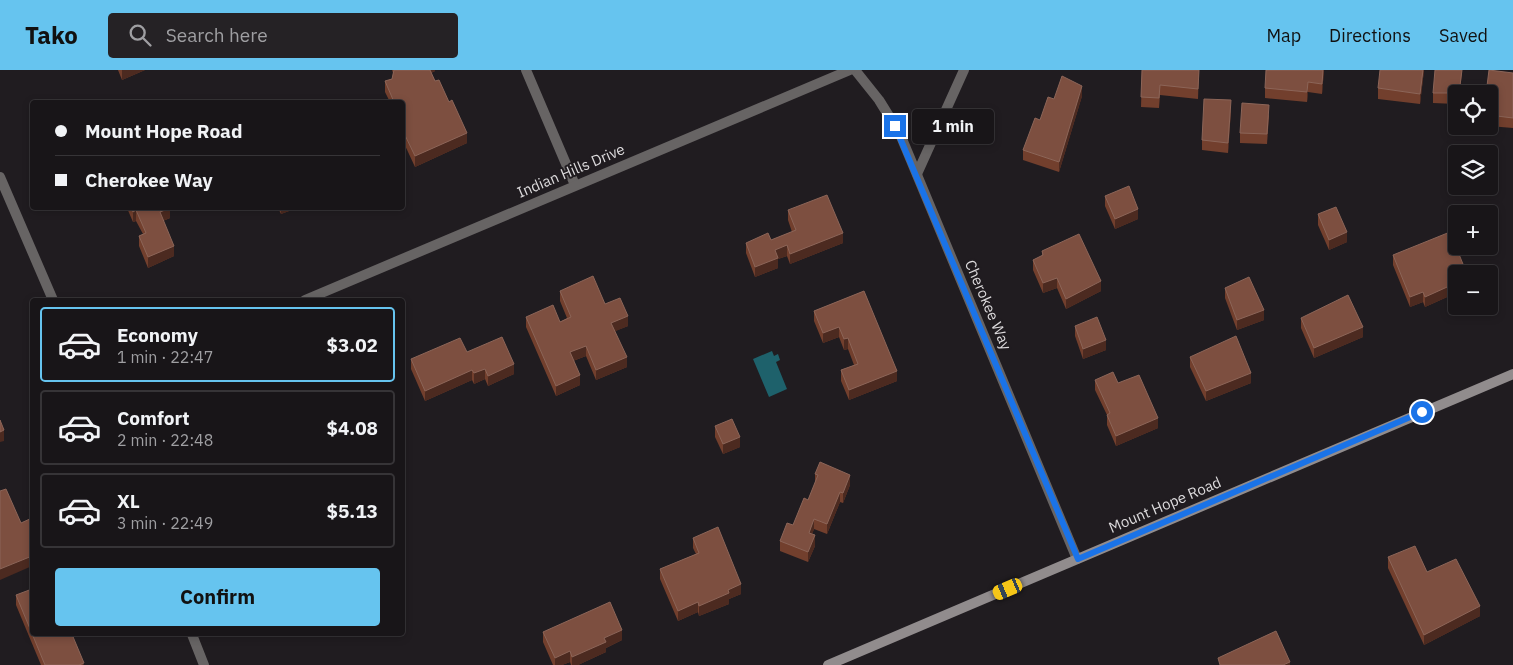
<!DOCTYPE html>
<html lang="en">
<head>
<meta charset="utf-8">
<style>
  body { margin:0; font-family:"IBM Plex Sans",sans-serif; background:#252225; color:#f1f3f6; height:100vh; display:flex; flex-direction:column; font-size:19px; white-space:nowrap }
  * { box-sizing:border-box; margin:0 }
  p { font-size:16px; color:#9f9fa2 }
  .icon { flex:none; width:28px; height:28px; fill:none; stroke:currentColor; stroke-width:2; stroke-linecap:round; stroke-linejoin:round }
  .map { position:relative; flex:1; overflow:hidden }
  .panel { position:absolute; left:30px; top:228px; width:375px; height:338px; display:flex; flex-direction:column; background:#181518; border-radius:5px; box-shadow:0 2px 8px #0003,0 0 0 1px #363437 }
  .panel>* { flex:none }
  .top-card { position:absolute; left:30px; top:30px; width:375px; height:110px; border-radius:5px; box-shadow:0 2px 8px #0003,0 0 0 1px #363437; display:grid; align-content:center; height:110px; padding:0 25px; background:#181518 }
  .fabs { position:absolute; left:1448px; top:15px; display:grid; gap:10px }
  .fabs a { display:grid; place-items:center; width:50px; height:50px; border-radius:5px; background:#181518; box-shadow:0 2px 8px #0003,0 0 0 1px #363437; font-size:25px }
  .end { position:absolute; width:22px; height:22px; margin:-11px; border:6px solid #1a73e8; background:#fff; box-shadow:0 0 0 2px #fff }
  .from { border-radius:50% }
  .bubble { position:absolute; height:35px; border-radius:5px; background:#181518; box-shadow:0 2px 8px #0003,0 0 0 1px #363437; font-size:16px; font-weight:700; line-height:35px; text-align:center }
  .car { position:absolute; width:15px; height:30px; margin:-15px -8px; border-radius:6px; box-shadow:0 0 4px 1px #0007; background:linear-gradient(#f5c518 24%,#345 0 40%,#f5c518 0 76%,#345 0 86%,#f5c518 0) }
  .top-card b { display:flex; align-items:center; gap:18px; height:48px; font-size:19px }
  .top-card b+b { border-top:1px solid #363437 }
  .top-card i { width:12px; height:12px; background:#f1f3f6 }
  ul { padding:9px 0 0; list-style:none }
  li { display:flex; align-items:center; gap:15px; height:75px; margin:0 10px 8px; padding:0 15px; border:2px solid #363437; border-radius:5px }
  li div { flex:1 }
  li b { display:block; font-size:19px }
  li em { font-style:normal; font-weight:700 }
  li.selected { border-color:#66c4ef }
  li>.icon { width:45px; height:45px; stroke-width:1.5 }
  .button { display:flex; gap:10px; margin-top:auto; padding:10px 25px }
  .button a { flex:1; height:58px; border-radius:5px; background:#66c4ef; color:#111; font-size:20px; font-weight:700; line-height:58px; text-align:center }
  header { display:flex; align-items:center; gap:30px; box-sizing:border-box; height:70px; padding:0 25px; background:#66c4ef; color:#111 }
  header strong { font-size:24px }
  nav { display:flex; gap:28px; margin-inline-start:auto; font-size:18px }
  .search { width:350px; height:45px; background:#252225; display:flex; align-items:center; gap:12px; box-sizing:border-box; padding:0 18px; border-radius:5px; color:#9f9fa2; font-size:19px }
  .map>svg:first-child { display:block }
</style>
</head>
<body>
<header>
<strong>Tako</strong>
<div class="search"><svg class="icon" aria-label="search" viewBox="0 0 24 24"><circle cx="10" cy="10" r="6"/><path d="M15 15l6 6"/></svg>Search here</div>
<nav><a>Map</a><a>Directions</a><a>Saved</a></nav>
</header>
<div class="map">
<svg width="1513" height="595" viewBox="0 0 1513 595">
  <rect width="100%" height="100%" fill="#201c20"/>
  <path fill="#1e616b" d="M772,281L774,286L778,284L780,290L776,292L787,319L769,327L753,289Z"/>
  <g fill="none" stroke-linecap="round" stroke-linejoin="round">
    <g stroke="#676464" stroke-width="10">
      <path d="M526,0L575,115"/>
      <path d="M855,0L879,30L900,64L1077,489"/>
      <path d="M917,104L964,0"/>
      <path d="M0,107L53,230"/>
      <path d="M305,230L850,0"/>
      <path d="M191,562L204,595"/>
    </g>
    <path stroke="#918c8d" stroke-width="10" d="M828,595L1513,304"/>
  </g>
  <g fill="#723f2d">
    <path d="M118,0H145L122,10Z"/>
    <path d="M392,0H435V1L431,3L467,73L415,97L402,69V32H390L385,22V11L392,9L393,3Z"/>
    <path d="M1142,0H1199L1198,29L1160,25L1159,38L1141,37Z"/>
    <path d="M1324,0L1322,24L1308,22L1307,32L1265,28V18Z"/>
    <path d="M1424,0L1420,34L1378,29V18Z"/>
    <path d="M1462,0L1460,24H1456V34L1433,33V23Z"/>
    <path d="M1513,3V58L1489,56V24Z"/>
    <path d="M1082,26L1059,102L1023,90V80L1054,29Z"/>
    <path d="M1231,40L1228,83L1202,80V70Z"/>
    <path d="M1269,45L1267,74L1240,73V63Z"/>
    <path d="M1105,126L1138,149L1115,159L1105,136Z"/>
    <path d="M127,138H170V148L163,151L174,186L148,198L139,176V166L143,164L136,151L133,152Z"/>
    <path d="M278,138H297L281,144Z"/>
    <path d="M788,140L843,173L790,194L787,186L778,189V198L755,207L746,183V173L771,170L792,162L788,150Z"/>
    <path d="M1318,144L1347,172L1329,180L1318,155Z"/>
    <path d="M1042,181L1101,221L1066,239L1057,218L1043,223L1033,200V190L1042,186Z"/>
    <path d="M1393,185L1456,204V223L1425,237L1423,232L1410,237L1393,195Z"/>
    <path d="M1225,218L1264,250L1237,260L1225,228Z"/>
    <path d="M560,221L605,234L628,256L615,261L627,297L596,310L586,286L573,291L580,315L556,326L526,257V247L560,252L567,248L560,231Z"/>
    <path d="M864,221L897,311L849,330L841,311V300L854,295L848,279L844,280L839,267L823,273L814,251V241Z"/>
    <path d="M1301,248L1363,267L1314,288L1301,258Z"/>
    <path d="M1075,256L1106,280L1083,289L1075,266Z"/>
    <path d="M467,282L514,304L488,316L485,309L474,314L472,310L425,331L411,299V289Z"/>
    <path d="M1190,287L1251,313L1206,331L1190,297Z"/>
    <path d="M1095,310L1118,313L1158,358L1116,376L1107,355V345L1095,320Z"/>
    <path d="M715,356L740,377L723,384L715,367Z"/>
    <path d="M815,404L850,415L843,433L840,432L827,464L814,459L812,464L815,476L808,492L780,481V471L793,455L808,430L815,413Z"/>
    <path d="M693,468L741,524L729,529V534L699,546L698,542L678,551L660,509V499L696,484L693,478Z"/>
    <path d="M1388,487L1427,502L1480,546L1424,575L1388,498Z"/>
    <path d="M16,525L84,595H41L16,535Z"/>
    <path d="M543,562L622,570L606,578V582L578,595H571L570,592L562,595H553L543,572Z"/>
  </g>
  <g fill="#4c2a20">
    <path d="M122,0H145L122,10Z"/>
    <path d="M427,0H435V1L427,5Z"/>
    <path d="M1323,0H1324L1322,24V14Z"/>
    <path d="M1423,0H1424L1420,34V24Z"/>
    <path d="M1308,12V22L1307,32V22Z"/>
    <path d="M1082,16V26L1059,102V92Z"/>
    <path d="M1231,30V40L1228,83V73Z"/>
    <path d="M467,63V73L415,97V86Z"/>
    <path d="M170,138V148L160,152V142Z"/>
    <path d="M281,138H297L281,144Z"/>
    <path d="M1138,139V149L1115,159V149Z"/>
    <path d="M136,140V151L133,152V142Z"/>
    <path d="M1347,162V172L1329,180V170Z"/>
    <path d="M843,163V173L790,194V184Z"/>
    <path d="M787,175V186L778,189V198L755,207V197L775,180Z"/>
    <path d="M174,176V186L148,198V187Z"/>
    <path d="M1057,208V218L1043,223V213Z"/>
    <path d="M1101,211V221L1066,239V229Z"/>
    <path d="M1456,213V223L1425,237V227Z"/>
    <path d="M1423,222V232L1410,237V227Z"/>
    <path d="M1264,240V250L1237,260V250Z"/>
    <path d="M628,246V256L611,263V253Z"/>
    <path d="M839,257V267L823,273V263Z"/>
    <path d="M1363,257V267L1314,288V278Z"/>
    <path d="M848,268V279L844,280V269Z"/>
    <path d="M1106,270V280L1083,289V279Z"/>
    <path d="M586,276V286L570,292V282Z"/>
    <path d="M627,287V297L596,310V300Z"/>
    <path d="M514,294V304L488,316V306Z"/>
    <path d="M485,299V309L474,314V303Z"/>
    <path d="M472,300V310L425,331V321Z"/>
    <path d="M897,301V311L849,330V320Z"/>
    <path d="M1251,303V313L1206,331V321Z"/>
    <path d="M580,305V315L556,326V316Z"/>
    <path d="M1158,348V358L1116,376V366Z"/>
    <path d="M4,360V371L0,372V362Z"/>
    <path d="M740,367V377L723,384V374Z"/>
    <path d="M850,405V415L843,433V423Z"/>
    <path d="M840,422V432L827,464V454Z"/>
    <path d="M814,449V459L809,473V463Z"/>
    <path d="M815,465V476L808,492V482Z"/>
    <path d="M32,486V496L0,510V499Z"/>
    <path d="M741,514V524L729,529V534L699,546V536L728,520Z"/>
    <path d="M698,532V542L678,551V541Z"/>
    <path d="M1480,536V546L1424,575V565Z"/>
    <path d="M622,560V570L606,578V582L578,595H572V587L604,568Z"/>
    <path d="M570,581V592L562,595H555V588Z"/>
    <path d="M1290,592V595H1283Z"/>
  </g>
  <g fill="#7d4f40" stroke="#8c6558">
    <path d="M394,0H430L435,11L439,10L449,32L452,30L467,63L415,86L402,59V32H394L385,11L392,9Z"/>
    <path d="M1142,0H1199L1198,19L1160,15L1159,28L1141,27Z"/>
    <path d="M1266,0H1323L1322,14L1308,12L1307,22L1265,18Z"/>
    <path d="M1380,0H1423L1420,24L1378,18Z"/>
    <path d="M1435,0H1462L1459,23H1433Z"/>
    <path d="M1489,0L1513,3V48L1489,45V24H1486Z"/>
    <path d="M1062,6L1082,16L1059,92L1023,80L1035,48L1040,50L1048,27L1054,29Z"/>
    <path d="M1204,29L1231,30L1228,73L1202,70Z"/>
    <path d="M1242,33L1269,35L1267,64L1240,63Z"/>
    <path d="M1129,116L1138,139L1115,149L1105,126Z"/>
    <path d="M827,125L843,163L790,184L787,175L775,180L778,188L755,197L746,173L768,163L771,170L796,160L788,140Z"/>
    <path d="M1336,137L1347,162L1329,170L1318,144Z"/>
    <path d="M131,138H170L160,142L174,176L148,187L139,166L146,163L136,140L133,142Z"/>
    <path d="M1450,162L1467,204H1456V213L1425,227L1423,222L1410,227L1393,185Z"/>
    <path d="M1079,164L1101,211L1066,229L1057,208L1043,213L1033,190L1043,185L1042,181Z"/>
    <path d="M593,206L605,234L620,228L628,246L611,253L627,287L596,300L586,276L570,282L580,305L556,316L526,247L553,235L560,252L571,247L560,221Z"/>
    <path d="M1249,207L1264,240L1237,250L1225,218Z"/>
    <path d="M864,221L897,301L849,320L841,300L858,294L848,268L844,269L839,257L823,263L814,241Z"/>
    <path d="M1348,225L1363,257L1314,278L1301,248Z"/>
    <path d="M1097,247L1106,270L1083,279L1075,256Z"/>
    <path d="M1236,266L1251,303L1206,321L1190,287Z"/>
    <path d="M502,267L514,294L488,306L485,299L474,303L472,300L425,321L411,289L460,268L467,282Z"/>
    <path d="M1113,302L1118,313L1139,305L1158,348L1116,366L1107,345L1110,343L1095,310Z"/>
    <path d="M732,349L740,367L723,374L715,356Z"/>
    <path d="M0,350L4,360L0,362Z"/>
    <path d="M820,392L850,405L843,423L840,422L827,454L814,449L809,463L815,465L808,482L780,471L787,453L793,455L804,428L808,430L818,405L815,404Z"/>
    <path d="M6,419L21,453L32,448V486L0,499V421Z"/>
    <path d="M718,457L741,514L728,520L729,523L699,536L698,532L678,541L660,499L699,483L693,468Z"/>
    <path d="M1415,476L1427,502L1456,489L1480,536L1424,565L1388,487Z"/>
    <path d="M32,519V562H71L84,593L79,595H45L16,525Z"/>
    <path d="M610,532L622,560L604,568L606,572L572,587L570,581L555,588L543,562Z"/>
    <path d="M1276,561L1290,592L1283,595H1220L1218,588Z"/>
  </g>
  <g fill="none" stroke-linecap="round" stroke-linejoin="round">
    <path stroke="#1a73e8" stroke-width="6" d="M895,56L1078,489L1422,342"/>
  </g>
  <g text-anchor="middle" stroke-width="4" stroke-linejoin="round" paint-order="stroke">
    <g font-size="15" fill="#dcdadc" stroke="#201c20">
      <text transform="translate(571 101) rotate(-23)" y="5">Indian Hills Drive</text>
      <text transform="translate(988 235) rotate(67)" y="5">Cherokee Way</text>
      <text transform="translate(1165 435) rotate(-23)" y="5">Mount Hope Road</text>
    </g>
  </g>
</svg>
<div class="fabs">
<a><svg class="icon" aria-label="locate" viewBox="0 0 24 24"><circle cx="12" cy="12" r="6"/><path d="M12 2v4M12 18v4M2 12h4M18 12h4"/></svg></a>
<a><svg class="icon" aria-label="layers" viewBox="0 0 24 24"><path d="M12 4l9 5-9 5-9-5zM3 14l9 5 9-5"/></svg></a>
<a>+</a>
<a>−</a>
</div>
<i class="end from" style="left:1422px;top:342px"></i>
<i class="end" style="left:895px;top:56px"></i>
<div class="bubble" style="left:912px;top:39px;width:82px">1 min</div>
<i class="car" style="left:1008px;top:519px;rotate:247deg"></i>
<div class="top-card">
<b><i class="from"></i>Mount Hope Road</b>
<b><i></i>Cherokee Way</b>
</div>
<section class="panel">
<ul>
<li class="selected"><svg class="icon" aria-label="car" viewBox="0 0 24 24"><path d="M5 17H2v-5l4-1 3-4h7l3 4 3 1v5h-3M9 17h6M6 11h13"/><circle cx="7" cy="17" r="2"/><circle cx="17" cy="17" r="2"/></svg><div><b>Economy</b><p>1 min · 22:47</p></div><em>$3.02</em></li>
<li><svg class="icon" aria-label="car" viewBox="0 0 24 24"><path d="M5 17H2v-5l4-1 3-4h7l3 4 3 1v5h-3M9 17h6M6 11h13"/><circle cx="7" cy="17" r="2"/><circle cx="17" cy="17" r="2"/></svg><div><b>Comfort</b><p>2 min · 22:48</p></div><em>$4.08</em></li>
<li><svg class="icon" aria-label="car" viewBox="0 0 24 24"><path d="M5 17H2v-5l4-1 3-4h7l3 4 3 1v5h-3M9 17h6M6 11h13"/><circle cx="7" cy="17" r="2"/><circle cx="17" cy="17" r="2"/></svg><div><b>XL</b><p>3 min · 22:49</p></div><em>$5.13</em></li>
</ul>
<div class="button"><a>Confirm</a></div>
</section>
</div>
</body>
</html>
